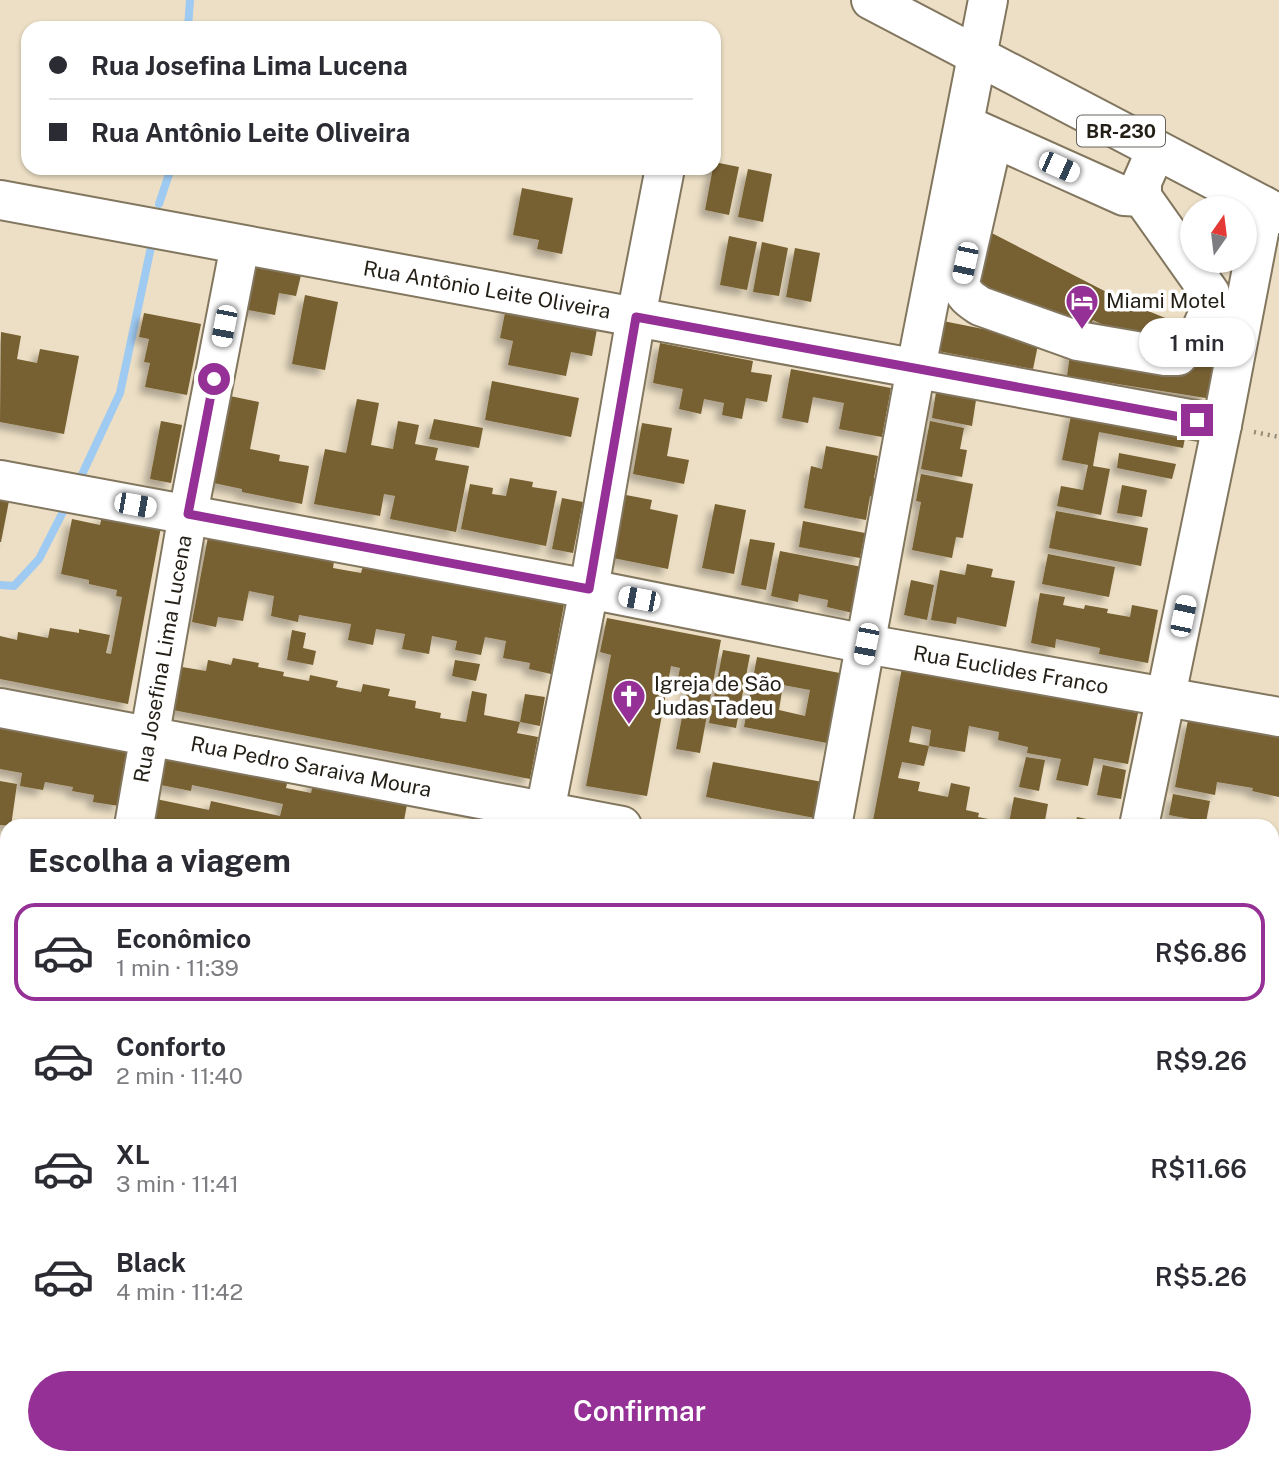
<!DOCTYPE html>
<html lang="pt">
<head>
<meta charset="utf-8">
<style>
  body { margin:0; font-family:"Public Sans",sans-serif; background:#f7f7f7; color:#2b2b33; height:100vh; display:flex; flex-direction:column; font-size:26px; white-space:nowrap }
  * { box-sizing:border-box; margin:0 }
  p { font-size:23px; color:#7c7c81 }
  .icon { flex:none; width:38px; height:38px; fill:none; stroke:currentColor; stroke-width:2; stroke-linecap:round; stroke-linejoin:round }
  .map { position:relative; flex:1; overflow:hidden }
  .side { position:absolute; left:0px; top:819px; width:1279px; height:646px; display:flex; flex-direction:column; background:#fff; border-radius:21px 21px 0 0; box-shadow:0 2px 5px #0004 }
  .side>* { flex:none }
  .hud { position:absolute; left:21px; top:21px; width:700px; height:154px; border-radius:21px; box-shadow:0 2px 5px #0004; display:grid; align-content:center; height:154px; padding:0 28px; background:#fff }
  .needle { width:46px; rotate:14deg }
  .fabs { position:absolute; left:1180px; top:196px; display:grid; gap:14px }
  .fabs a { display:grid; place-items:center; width:77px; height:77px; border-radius:50%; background:#fff; box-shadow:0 2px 5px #0004; font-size:35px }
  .end { position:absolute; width:32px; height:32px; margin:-16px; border:9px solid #943096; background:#fff; box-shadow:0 0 0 4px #fff }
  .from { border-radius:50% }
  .bubble { position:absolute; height:49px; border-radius:24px; background:#fff; box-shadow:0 2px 5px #0004; font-size:23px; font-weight:600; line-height:49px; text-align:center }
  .car { position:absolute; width:21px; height:42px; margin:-21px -10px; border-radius:9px; box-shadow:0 0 5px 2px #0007; background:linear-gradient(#fff 24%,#345 0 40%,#fff 0 76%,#345 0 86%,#fff 0) }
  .hud b { display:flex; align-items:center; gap:24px; height:66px; font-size:26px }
  .hud b+b { border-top:2px solid #e1e1e2 }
  .hud i { width:18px; height:18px; background:#2b2b33 }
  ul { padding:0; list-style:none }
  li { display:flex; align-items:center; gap:21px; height:98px; margin:0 14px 10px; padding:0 14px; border:4px solid transparent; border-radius:21px }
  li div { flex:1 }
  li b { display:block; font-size:26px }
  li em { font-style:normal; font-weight:600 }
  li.selected { border-color:#943096 }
  li>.icon { width:63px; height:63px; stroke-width:1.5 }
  h2 { padding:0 28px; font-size:32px; line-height:84px }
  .cta { display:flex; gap:14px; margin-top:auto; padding:14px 28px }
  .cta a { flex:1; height:80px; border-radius:42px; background:#943096; color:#fff; font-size:28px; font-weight:600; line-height:80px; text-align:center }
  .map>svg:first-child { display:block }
</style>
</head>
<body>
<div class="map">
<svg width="1279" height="1464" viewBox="0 0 1279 1464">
  <defs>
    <filter id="shadow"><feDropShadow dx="-6" dy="6" stdDeviation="3.5" flood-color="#0004"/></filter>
  </defs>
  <rect width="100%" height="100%" fill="#ecdfc5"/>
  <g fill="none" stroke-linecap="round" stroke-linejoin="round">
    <g stroke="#9fcaf1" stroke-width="8">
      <path d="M188,28L190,0"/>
      <path d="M159,204L171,168"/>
      <path d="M78,483L120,393L151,247"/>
      <path d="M0,585L14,586L39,559L67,504"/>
    </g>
  </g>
  <g fill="#776031" fill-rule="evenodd" filter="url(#shadow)">
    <path d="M714,162L739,167L729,215L705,210Z"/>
    <path d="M748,169L772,174L763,222L738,217Z"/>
    <path d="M522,188L573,198L562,254L537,249L539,240L513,235Z"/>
    <path d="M982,228L1126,302L1222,341L1206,398L1067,376L1071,348L1114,330L1093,320L1084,337L969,277Z"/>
    <path d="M729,236L757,242L747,290L720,285Z"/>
    <path d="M762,242L788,248L779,296L753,292Z"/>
    <path d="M795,248L820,253L811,302L786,297Z"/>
    <path d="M246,260L302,271L296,296L279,293L275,315L237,308Z"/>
    <path d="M305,295L338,302L325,370L292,364Z"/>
    <path d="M507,303L597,329L592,356L571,352L566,376L508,365L513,341L500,338Z"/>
    <path d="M144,313L201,324L187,395L145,387L150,363L144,362L149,339L139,337Z"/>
    <path d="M943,321L1039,340L1033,369L938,351Z"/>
    <path d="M1,332L21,336L17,359L37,363L40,349L79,356L64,434L0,422Z"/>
    <path d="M660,343L753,361L751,372L772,375L767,402L746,398L742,419L722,415L724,403L704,399L701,414L679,409L683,389L653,383Z"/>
    <path d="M791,369L891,388L882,437L839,429L844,403L813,397L808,423L782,418Z"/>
    <path d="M492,381L579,398L571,437L485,420Z"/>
    <path d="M936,392L976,400L972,426L932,418Z"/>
    <path d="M225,395L259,402L250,449L280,455L279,461L309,466L302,504L242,492V489L209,482Z"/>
    <path d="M357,399L379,403L371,445L393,449L398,421L419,425L415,444L438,448L435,460L469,466L456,532L390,519L395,496L384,494L380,516L314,504L325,449L346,453Z"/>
    <path d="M1072,411L1186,433L1183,448L1099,432L1093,466L1110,469L1101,515L1057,506L1061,486L1083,490L1088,465L1062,460Z"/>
    <path d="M434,419L483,428L479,448L429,439Z"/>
    <path d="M161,421L182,425L171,483L150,479Z"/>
    <path d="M930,421L964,428L960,449L967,450L962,477L921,469Z"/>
    <path d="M642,423L672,428L667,456L689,460L684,484L633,474Z"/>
    <path d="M826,446L878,456L874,478L885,480L881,498L870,496L866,520L804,508L811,466L822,469Z"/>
    <path d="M1119,453L1176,464L1172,479L1117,468Z"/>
    <path d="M921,474L973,484L963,538L956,537L952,558L912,550L921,502L916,501Z"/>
    <path d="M510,478L533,482L532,487L557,491L546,546L461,529L470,484L493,488L492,494L506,496Z"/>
    <path d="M1122,485L1147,490L1142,517L1117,513Z"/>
    <path d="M626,495L652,500L650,509L678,515L668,569L613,558Z"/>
    <path d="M562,498L583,502L573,553L552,549Z"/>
    <path d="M0,499L9,501L1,542H0Z"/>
    <path d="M715,504L746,510L734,574L702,568Z"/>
    <path d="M1056,511L1148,528L1141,566L1049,548Z"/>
    <path d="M102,516L161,527L128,704L0,679V636L17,640L18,632L48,638L50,628L79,633V629L110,635L106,653L111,654L122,597L116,596L117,590L89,584V580L61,574L72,519L100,525Z"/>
    <path d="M803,521L865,533L860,558L799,547Z"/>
    <path d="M208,537L334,561L333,568L361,573L363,566L564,605L551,674L529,669L530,663L503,658L506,641L485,637L481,655L455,650L457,641L432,636L429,654L402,649L405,634L376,629L373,645L348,640L351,624L299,615L298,622L271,616L274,596L249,591L243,621L218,617L216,627L192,622Z"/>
    <path d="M750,539L775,543L766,590L741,585Z"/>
    <path d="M780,551L862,567L853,613L827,607L828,600L799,594L798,602L771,596Z"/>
    <path d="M1048,554L1115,567L1109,597L1042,584Z"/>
    <path d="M967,564L993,569L991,577L1015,581L1006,627L957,617L956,624L931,620L940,570L965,575Z"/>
    <path d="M911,580L934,585L927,620L904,615Z"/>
    <path d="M1040,593L1065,597L1063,605L1084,609L1085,605L1108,609L1107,613L1130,617L1132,605L1158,610L1148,663L1099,654L1100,648L1056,639L1055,648L1031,643Z"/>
    <path d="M607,618L721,640L700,753L676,749L689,680L678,678L680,668L671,666L647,796L586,786L611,655L600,652Z"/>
    <path d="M292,630L306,633L303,648L316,651L313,665L287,660Z"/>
    <path d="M723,650L750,655L736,728L709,723Z"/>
    <path d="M757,657L845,674L832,744L744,727ZM783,685L810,690L805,716L779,710Z"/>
    <path d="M233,658L259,663L258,667L284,672L283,676L309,681L310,675L338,681L336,687L361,692L363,684L390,689L388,696L416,701L415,708L441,713L440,718L466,722L472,691L487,694L484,715L520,722L517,733L538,737L530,779L173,710L182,667L206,671L208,660L231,665Z"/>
    <path d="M455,660L480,664L476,681L452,676Z"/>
    <path d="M902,668L1138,713L1128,764L1094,758L1088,786L1056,780L1061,759L1027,753L1028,747L998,740L999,732L969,726L965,752L929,746L924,766L902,762L898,778L920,782L918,791L948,797L951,783L970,787L966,810L979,813L978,817L1009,823L1014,797L1048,804L1044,826H872ZM912,726L931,730L929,746L909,742Z"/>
    <path d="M525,694L545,697L540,726L520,722Z"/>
    <path d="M1188,720L1279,737V797L1252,791L1253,788L1217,782L1215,795L1175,787Z"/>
    <path d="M0,726L129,747L119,806L93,802L94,795L72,791L73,787L45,782L43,790L20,786L22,773L0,769Z"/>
    <path d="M168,753L288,779L286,788L311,793L314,779L408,799L403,826H150L156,799L209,810L211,801L280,816L283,804L192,785L191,791L161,785Z"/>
    <path d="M1026,757L1045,760L1039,791L1019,787Z"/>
    <path d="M713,762L828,783L820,819L706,797Z"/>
    <path d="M1103,765L1126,770L1121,799L1097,795Z"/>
    <path d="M0,781L17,784L11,826L0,825Z"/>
    <path d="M1173,794L1210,801L1206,822L1169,815Z"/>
    <path d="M1077,817L1116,825L1115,826H1075Z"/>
    <path d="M1272,871L1279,872V922L1272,921Z"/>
    <path d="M0,975L7,976V1052L0,1051Z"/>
    <path d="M0,1090L7,1091V1134L0,1133Z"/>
    <path d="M1272,1127L1279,1129V1143L1275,1158L1272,1157Z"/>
    <path d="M0,1170L7,1171V1255L0,1253Z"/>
    <path d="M1272,1171L1279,1172V1220L1272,1218Z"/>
    <path d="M1272,1276L1279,1277V1342L1273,1341L1275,1329L1272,1328Z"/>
    <path d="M3,1302H7V1349L0,1348V1309Z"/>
    <path d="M1272,1381L1279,1382V1453L1272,1452Z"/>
    <path d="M384,1458H418L417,1464H383Z"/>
    <path d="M426,1458H459L457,1464H425Z"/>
    <path d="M631,1458H661L659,1464H635L636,1460Z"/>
    <path d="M693,1458H719L718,1464H692Z"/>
    <path d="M728,1458H1007L1005,1464H771L754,1461L753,1464H727Z"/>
  </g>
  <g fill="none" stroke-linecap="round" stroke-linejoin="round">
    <defs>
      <g id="minor">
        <path d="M970,127L1124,196L1142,197"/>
        <path d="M993,138L960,283C963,295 971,300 980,306L1078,341L1165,356H1178"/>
        <path d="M1156,150L1142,182V197L1210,293V309L1200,332"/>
        <path d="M0,200L1222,425"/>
        <path d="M0,480L589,589L866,644L1279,717"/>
        <path d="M0,708L622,826"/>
        <path d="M134,826L188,514L240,245"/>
        <path d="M542,826L589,589L636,317L665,168"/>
        <path d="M832,826L916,368L988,0"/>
        <path d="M1139,826L1222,425L1264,206"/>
        <path d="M1272,954L1279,955"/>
        <path d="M0,1079L7,1080"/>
        <path d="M1272,1113L1279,1114"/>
        <path d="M1272,1247L1279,1248"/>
        <path d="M194,1458L210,1464"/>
        <path d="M48,1464L49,1458"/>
        <path d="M1034,1464L1035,1458"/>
      </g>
      <g id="major">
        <path d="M0,1284L7,1285"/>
        <path d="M1175,1458L1210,1464"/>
      </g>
      <path id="highway" d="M871,0L1279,214"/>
    </defs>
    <use href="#minor" stroke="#82765f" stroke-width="42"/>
    <use href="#major" stroke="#82765f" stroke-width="42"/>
    <use href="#highway" stroke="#82765f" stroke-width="42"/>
    <path stroke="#928977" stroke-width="4.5" stroke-dasharray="2 5" stroke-linecap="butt" d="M1254,432L1279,437"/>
    <use href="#minor" stroke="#fff" stroke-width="38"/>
    <use href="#major" stroke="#fff" stroke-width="38"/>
    <use href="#highway" stroke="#fff" stroke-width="38"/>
  </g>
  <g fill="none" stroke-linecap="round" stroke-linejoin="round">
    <path stroke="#943096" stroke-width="9" d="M214,379L188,514L589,589L636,317L1197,420"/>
  </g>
  <defs>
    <symbol id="hotel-pin" viewBox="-11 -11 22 30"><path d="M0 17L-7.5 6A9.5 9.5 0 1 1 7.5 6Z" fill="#943096" stroke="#fff"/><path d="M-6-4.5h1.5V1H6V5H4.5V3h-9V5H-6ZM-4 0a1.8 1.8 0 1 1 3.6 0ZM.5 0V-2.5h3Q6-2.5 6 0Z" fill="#fff"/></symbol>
    <symbol id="church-pin" viewBox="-11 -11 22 30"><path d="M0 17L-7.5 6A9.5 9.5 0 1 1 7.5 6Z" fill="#943096" stroke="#fff"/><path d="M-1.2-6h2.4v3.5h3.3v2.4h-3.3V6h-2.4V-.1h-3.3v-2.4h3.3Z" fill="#fff"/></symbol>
  </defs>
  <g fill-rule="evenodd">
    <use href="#hotel-pin" x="1063" y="282" width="38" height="52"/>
    <use href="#church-pin" x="610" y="677" width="38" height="52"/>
  </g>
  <g text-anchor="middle" stroke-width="7" stroke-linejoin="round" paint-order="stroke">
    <rect fill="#fff" stroke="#66625c" stroke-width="2" x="1077" y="115.5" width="88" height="31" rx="5"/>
    <g font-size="19" font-weight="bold" fill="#241f16">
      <text x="1121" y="138">BR-230</text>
    </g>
    <g font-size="21" fill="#241f16" stroke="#fff">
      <text transform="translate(487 290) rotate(10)" y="7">Rua Antônio Leite Oliveira</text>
      <text transform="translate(163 659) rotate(-80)" y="7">Rua Josefina Lima Lucena</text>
      <text transform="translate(1011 670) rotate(10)" y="7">Rua Euclides Franco</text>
      <text transform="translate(311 767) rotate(11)" y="7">Rua Pedro Saraiva Moura</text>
    </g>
    <g font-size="21" fill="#241f16" stroke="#fff" text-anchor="start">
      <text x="1106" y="308">Miami Motel</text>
      <text x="654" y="691">Igreja de São<tspan x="654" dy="24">Judas Tadeu</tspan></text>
    </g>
  </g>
</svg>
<div class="fabs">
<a><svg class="needle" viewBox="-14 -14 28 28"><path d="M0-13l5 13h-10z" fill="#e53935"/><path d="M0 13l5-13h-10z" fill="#7c7c81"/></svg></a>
</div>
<i class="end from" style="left:214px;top:379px"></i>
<i class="end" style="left:1197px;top:420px"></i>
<div class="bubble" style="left:1139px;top:318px;width:116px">1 min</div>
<i class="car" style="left:1059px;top:167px;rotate:114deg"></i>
<i class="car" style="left:965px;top:263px;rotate:192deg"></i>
<i class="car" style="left:224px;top:326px;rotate:191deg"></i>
<i class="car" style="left:135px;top:505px;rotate:100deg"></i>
<i class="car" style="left:639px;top:599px;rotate:281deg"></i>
<i class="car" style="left:1183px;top:616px;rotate:12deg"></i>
<i class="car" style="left:866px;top:644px;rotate:191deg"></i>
<div class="hud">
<b><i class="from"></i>Rua Josefina Lima Lucena</b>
<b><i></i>Rua Antônio Leite Oliveira</b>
</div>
<section class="side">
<h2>Escolha a viagem</h2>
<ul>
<li class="selected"><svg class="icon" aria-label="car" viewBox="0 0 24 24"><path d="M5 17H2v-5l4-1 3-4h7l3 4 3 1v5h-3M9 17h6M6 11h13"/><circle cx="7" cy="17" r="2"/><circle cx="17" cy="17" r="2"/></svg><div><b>Econômico</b><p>1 min · 11:39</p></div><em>R$6.86</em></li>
<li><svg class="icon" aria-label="car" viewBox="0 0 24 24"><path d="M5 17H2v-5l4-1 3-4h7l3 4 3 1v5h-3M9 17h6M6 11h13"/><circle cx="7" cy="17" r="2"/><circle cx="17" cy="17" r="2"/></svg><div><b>Conforto</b><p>2 min · 11:40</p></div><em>R$9.26</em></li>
<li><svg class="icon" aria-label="car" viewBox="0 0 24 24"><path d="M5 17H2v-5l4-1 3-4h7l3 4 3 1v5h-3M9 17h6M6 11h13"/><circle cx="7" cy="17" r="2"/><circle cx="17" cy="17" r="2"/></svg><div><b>XL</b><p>3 min · 11:41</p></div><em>R$11.66</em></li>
<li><svg class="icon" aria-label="car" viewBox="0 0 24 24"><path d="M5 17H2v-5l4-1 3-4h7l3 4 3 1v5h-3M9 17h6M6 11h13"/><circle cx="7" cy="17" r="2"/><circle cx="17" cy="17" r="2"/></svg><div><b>Black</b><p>4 min · 11:42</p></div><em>R$5.26</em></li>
</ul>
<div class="cta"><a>Confirmar</a></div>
</section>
</div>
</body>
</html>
